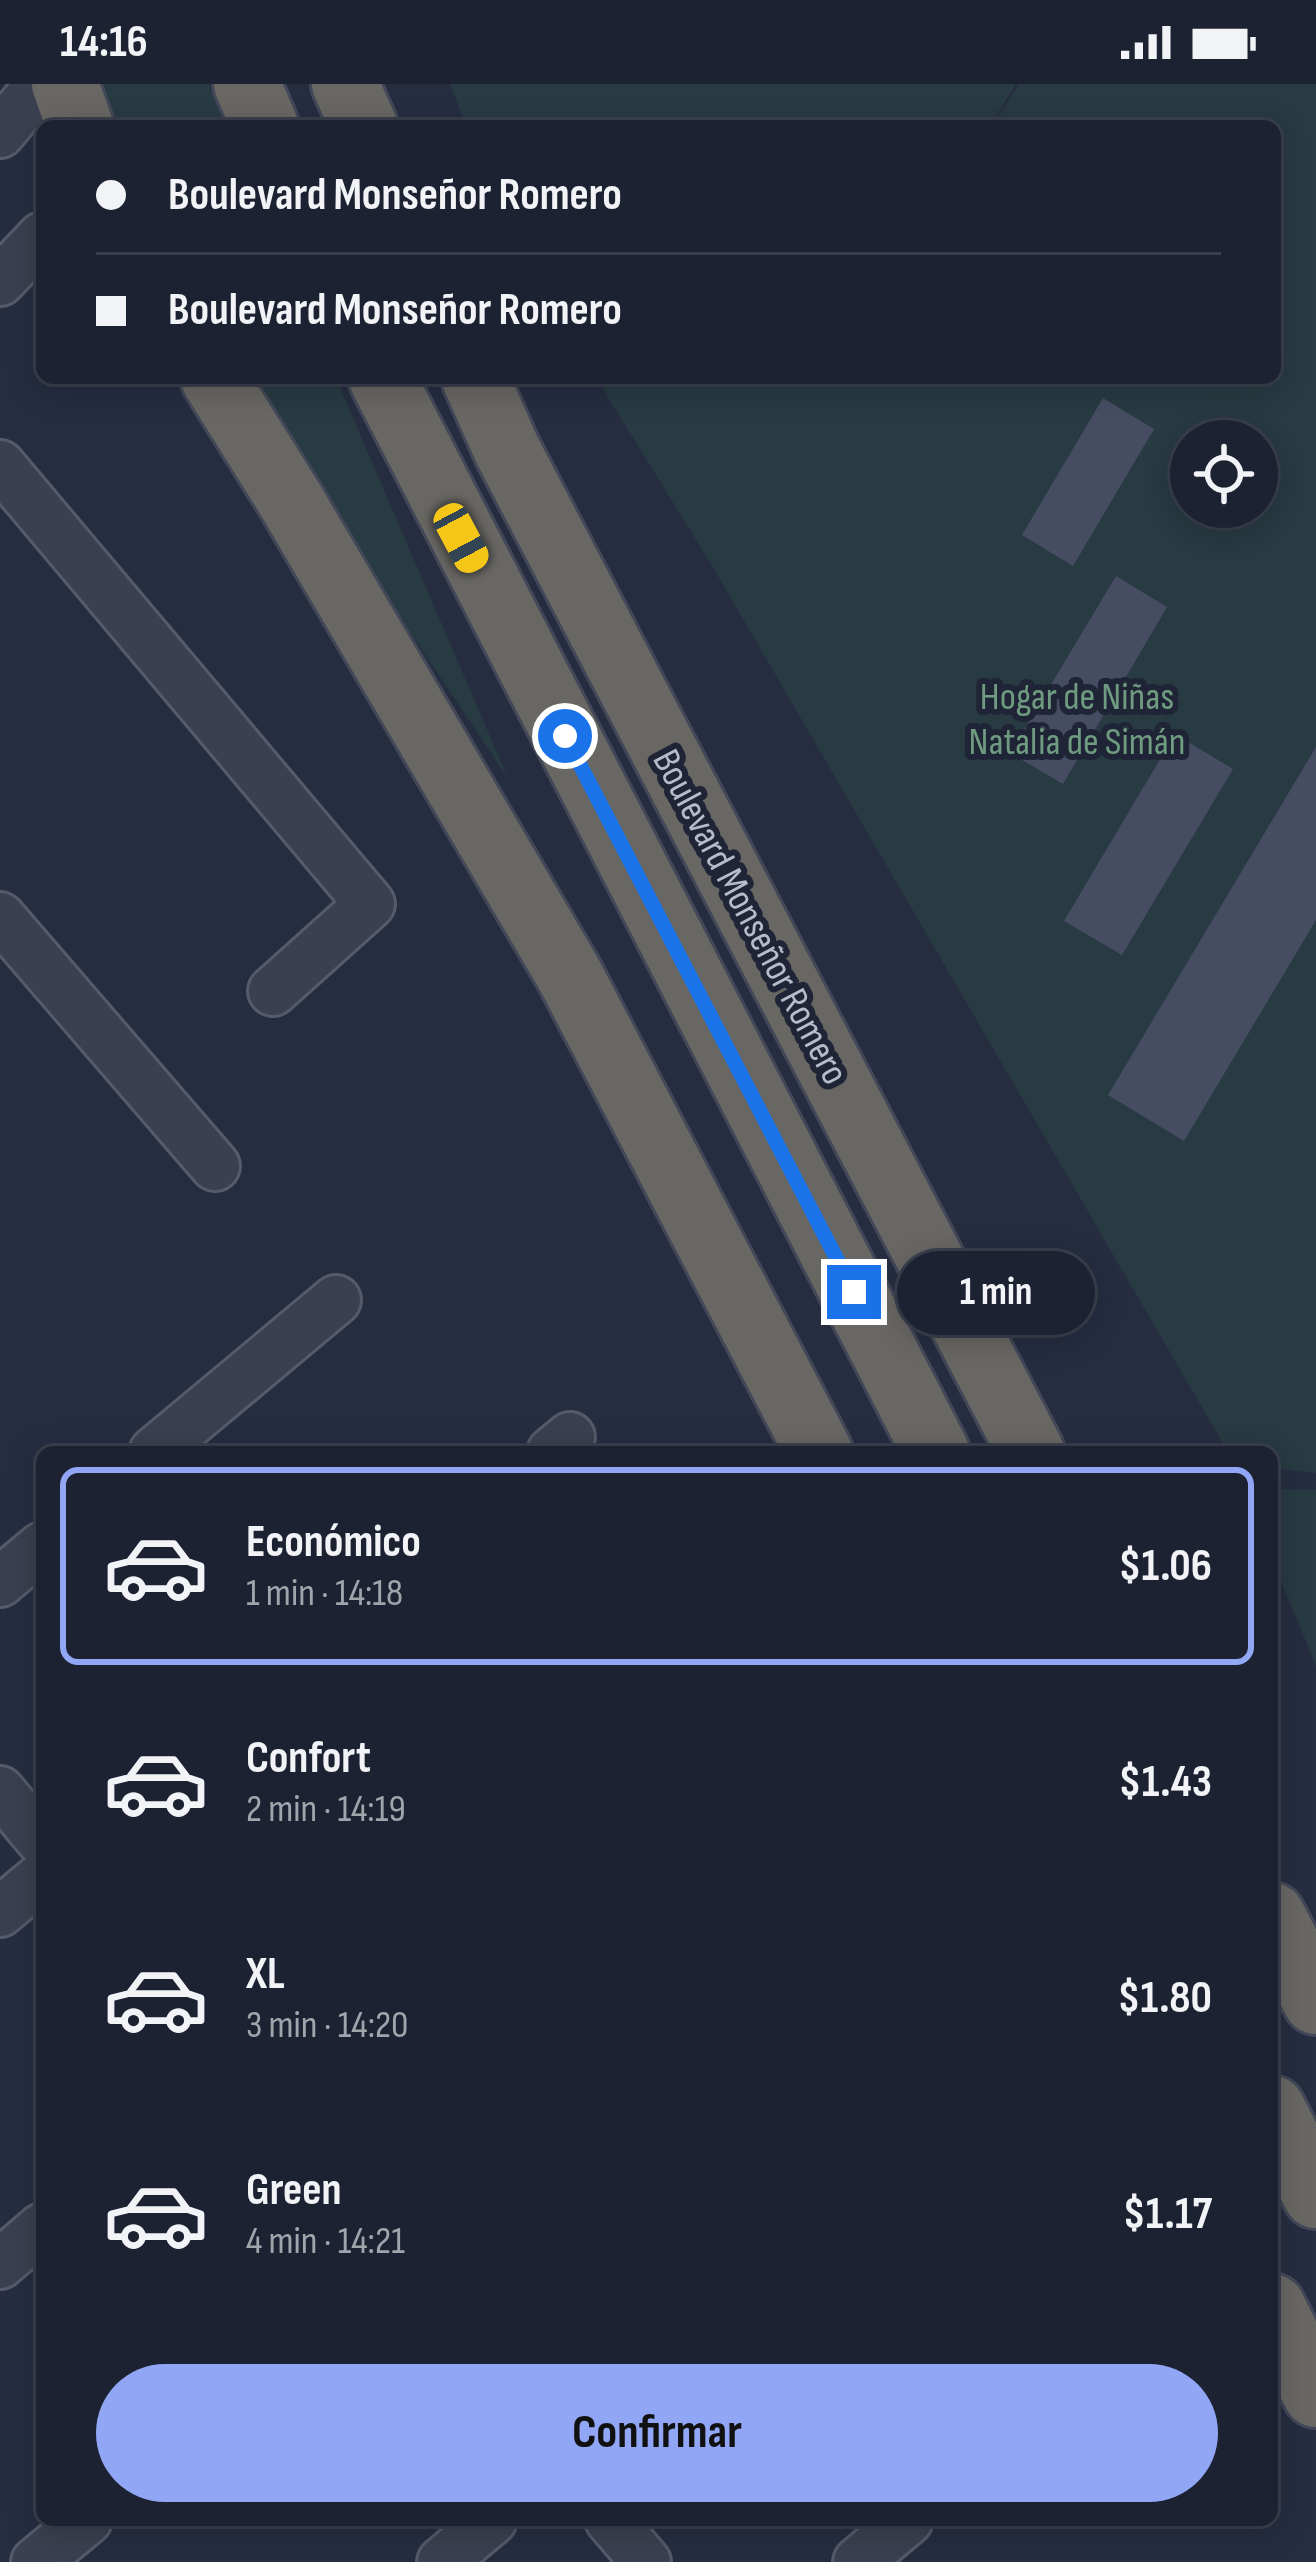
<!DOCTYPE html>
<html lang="es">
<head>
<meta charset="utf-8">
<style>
  body { margin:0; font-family:"Sofia Sans Condensed",sans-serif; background:#292f3d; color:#f1f3f6; height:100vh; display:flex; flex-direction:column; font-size:45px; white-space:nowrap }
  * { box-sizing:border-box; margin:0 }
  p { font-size:39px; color:#a0a4ab }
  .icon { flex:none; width:66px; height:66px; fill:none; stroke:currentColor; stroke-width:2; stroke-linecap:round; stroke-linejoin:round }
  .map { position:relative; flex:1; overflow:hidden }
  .panel { position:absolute; left:36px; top:1362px; width:1242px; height:1080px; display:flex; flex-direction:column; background:#1c2231; border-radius:18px; box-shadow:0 6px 30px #0003,0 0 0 3px #3a3f4d }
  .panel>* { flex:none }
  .hud { position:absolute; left:36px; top:36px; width:1245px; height:264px; border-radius:18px; box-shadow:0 6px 30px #0003,0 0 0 3px #3a3f4d; display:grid; align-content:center; height:264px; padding:0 60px; background:#1c2231 }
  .fabs { position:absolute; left:1170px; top:336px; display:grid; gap:24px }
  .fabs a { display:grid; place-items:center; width:108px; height:108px; border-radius:50%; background:#1c2231; box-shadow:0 6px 30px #0003,0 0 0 3px #3a3f4d; font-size:60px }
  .end { position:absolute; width:54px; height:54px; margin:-27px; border:15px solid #1a73e8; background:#fff; box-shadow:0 0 0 6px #fff }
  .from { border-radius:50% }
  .bubble { position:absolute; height:84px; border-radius:42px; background:#1c2231; box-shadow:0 6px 30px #0003,0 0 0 3px #3a3f4d; font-size:39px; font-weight:700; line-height:84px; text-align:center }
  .car { position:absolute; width:36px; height:72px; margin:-36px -18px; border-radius:15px; box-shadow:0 0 9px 3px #0007; background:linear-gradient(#f5c518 24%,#345 0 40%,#f5c518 0 76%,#345 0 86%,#f5c518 0) }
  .hud b { display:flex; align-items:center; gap:42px; height:114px; font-size:45px }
  .hud b+b { border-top:3px solid #3a3f4d }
  .hud i { width:30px; height:30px; background:#f1f3f6 }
  ul { padding:21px 0 0; list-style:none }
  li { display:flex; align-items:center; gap:36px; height:198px; margin:0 24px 18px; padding:0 36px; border:6px solid transparent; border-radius:18px }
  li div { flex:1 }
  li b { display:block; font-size:45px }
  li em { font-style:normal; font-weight:700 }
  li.active { border-color:#91a7f6 }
  li>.icon { width:108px; height:108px; stroke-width:1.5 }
  .primary-button { display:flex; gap:24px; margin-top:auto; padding:24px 60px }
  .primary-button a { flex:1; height:138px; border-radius:72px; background:#91a7f6; color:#111; font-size:48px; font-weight:700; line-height:138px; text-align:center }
  .status { display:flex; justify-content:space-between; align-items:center; height:84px; padding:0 60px; background:#1c2231; direction:ltr }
  .status svg { height:33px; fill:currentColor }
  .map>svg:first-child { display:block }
</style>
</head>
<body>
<div class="status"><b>14:16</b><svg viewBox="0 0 49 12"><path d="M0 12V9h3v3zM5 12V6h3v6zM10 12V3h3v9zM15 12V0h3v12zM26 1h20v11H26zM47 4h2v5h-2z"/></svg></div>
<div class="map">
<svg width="1316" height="2478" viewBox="0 0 1316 2478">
  <rect width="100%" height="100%" fill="#262d41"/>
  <g fill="#283a42" fill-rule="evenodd">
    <path d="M101,0H209L227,42H113Z"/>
    <path d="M450,0H1016L990,42H466Z"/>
    <path d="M1019,0H1316V1389L1272,1384V1368H1228L711,480L596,294H1275V42H992ZM1191,357H1257V423H1191Z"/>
    <path d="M239,294H336L508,694Z"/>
    <path d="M1272,1405L1316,1406V1582L1272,1475Z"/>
  </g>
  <g fill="#464d63">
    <path d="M1103,314L1154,345L1073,482L1022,451Z"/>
    <path d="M1116,492L1167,523L1063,700L1010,669Z"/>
    <path d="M1175,650L1233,685L1122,871L1064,837Z"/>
    <path d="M1316,663V836L1184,1057L1108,1011Z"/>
  </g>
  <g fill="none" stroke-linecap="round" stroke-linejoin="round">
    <defs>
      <g id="minor">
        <path d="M0,49L41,0"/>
        <path d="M0,197L42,153"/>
        <path d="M0,381L370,820L273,907"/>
        <path d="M0,833L215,1082"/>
        <path d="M154,1368L336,1216"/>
        <path d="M552,1368L570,1353"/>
        <path d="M0,1498L42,1463"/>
        <path d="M0,1707L42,1757"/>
        <path d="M0,1828L42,1793"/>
        <path d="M0,2180L42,2144"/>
        <path d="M610,2436L646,2478"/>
        <path d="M36,2478L87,2436"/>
        <path d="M442,2478L492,2436"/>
        <path d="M858,2478L908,2436"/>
      </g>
      <g id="trunk">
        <path d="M65,0L80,42"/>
        <path d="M247,0L265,42"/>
        <path d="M345,0L364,42"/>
        <path d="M214,294L291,417L570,892L819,1368"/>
        <path d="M382,294L936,1368"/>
        <path d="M475,294L507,366L1031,1368"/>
        <path d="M1272,1832L1316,1917"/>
        <path d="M1272,2025L1316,2111"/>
        <path d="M1272,2223L1316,2310"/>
      </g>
    </defs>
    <use href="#minor" stroke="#555b6b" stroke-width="54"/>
    <use href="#trunk" stroke="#424858" stroke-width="72"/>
    <use href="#minor" stroke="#3b4050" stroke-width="48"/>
    <use href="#trunk" stroke="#686764" stroke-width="66"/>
  </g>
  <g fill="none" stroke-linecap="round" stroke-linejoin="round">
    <path stroke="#1a73e8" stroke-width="15" d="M565,652L854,1208"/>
  </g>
  <g text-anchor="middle" stroke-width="12" stroke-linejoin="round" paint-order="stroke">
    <g font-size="39" fill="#6f9b81" stroke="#1f2536">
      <text x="1077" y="625">Hogar de Niñas<tspan x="1077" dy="45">Natalia de Simán</tspan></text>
    </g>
    <g font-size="39" fill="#b7bccb" stroke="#1f2536">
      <text transform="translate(752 832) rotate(62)" y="14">Boulevard Monseñor Romero</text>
    </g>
  </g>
</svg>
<div class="fabs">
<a><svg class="icon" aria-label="locate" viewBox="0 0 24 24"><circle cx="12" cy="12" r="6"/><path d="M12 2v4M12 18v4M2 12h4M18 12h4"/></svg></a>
</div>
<i class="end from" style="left:565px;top:652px"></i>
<i class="end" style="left:854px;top:1208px"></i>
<div class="bubble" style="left:897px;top:1167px;width:198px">1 min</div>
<i class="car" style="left:461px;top:454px;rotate:152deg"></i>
<div class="hud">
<b><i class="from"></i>Boulevard Monseñor Romero</b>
<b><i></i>Boulevard Monseñor Romero</b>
</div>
<section class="panel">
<ul>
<li class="active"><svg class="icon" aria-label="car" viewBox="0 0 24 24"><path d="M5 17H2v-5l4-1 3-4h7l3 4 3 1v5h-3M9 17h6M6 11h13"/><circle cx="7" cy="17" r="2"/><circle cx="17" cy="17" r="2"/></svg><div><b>Económico</b><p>1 min · 14:18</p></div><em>$1.06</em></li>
<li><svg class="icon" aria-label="car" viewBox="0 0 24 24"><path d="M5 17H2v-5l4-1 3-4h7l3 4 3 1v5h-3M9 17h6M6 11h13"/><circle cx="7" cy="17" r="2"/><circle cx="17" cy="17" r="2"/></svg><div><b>Confort</b><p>2 min · 14:19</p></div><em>$1.43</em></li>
<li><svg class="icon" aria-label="car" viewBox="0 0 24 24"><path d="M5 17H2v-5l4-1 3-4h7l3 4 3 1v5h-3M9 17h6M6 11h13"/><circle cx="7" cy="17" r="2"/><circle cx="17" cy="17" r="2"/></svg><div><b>XL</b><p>3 min · 14:20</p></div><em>$1.80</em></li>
<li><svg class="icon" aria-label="car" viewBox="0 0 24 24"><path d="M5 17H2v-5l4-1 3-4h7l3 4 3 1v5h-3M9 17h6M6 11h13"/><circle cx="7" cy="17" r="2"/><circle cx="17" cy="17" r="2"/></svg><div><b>Green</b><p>4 min · 14:21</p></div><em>$1.17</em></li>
</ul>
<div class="primary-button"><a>Confirmar</a></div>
</section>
</div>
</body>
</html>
